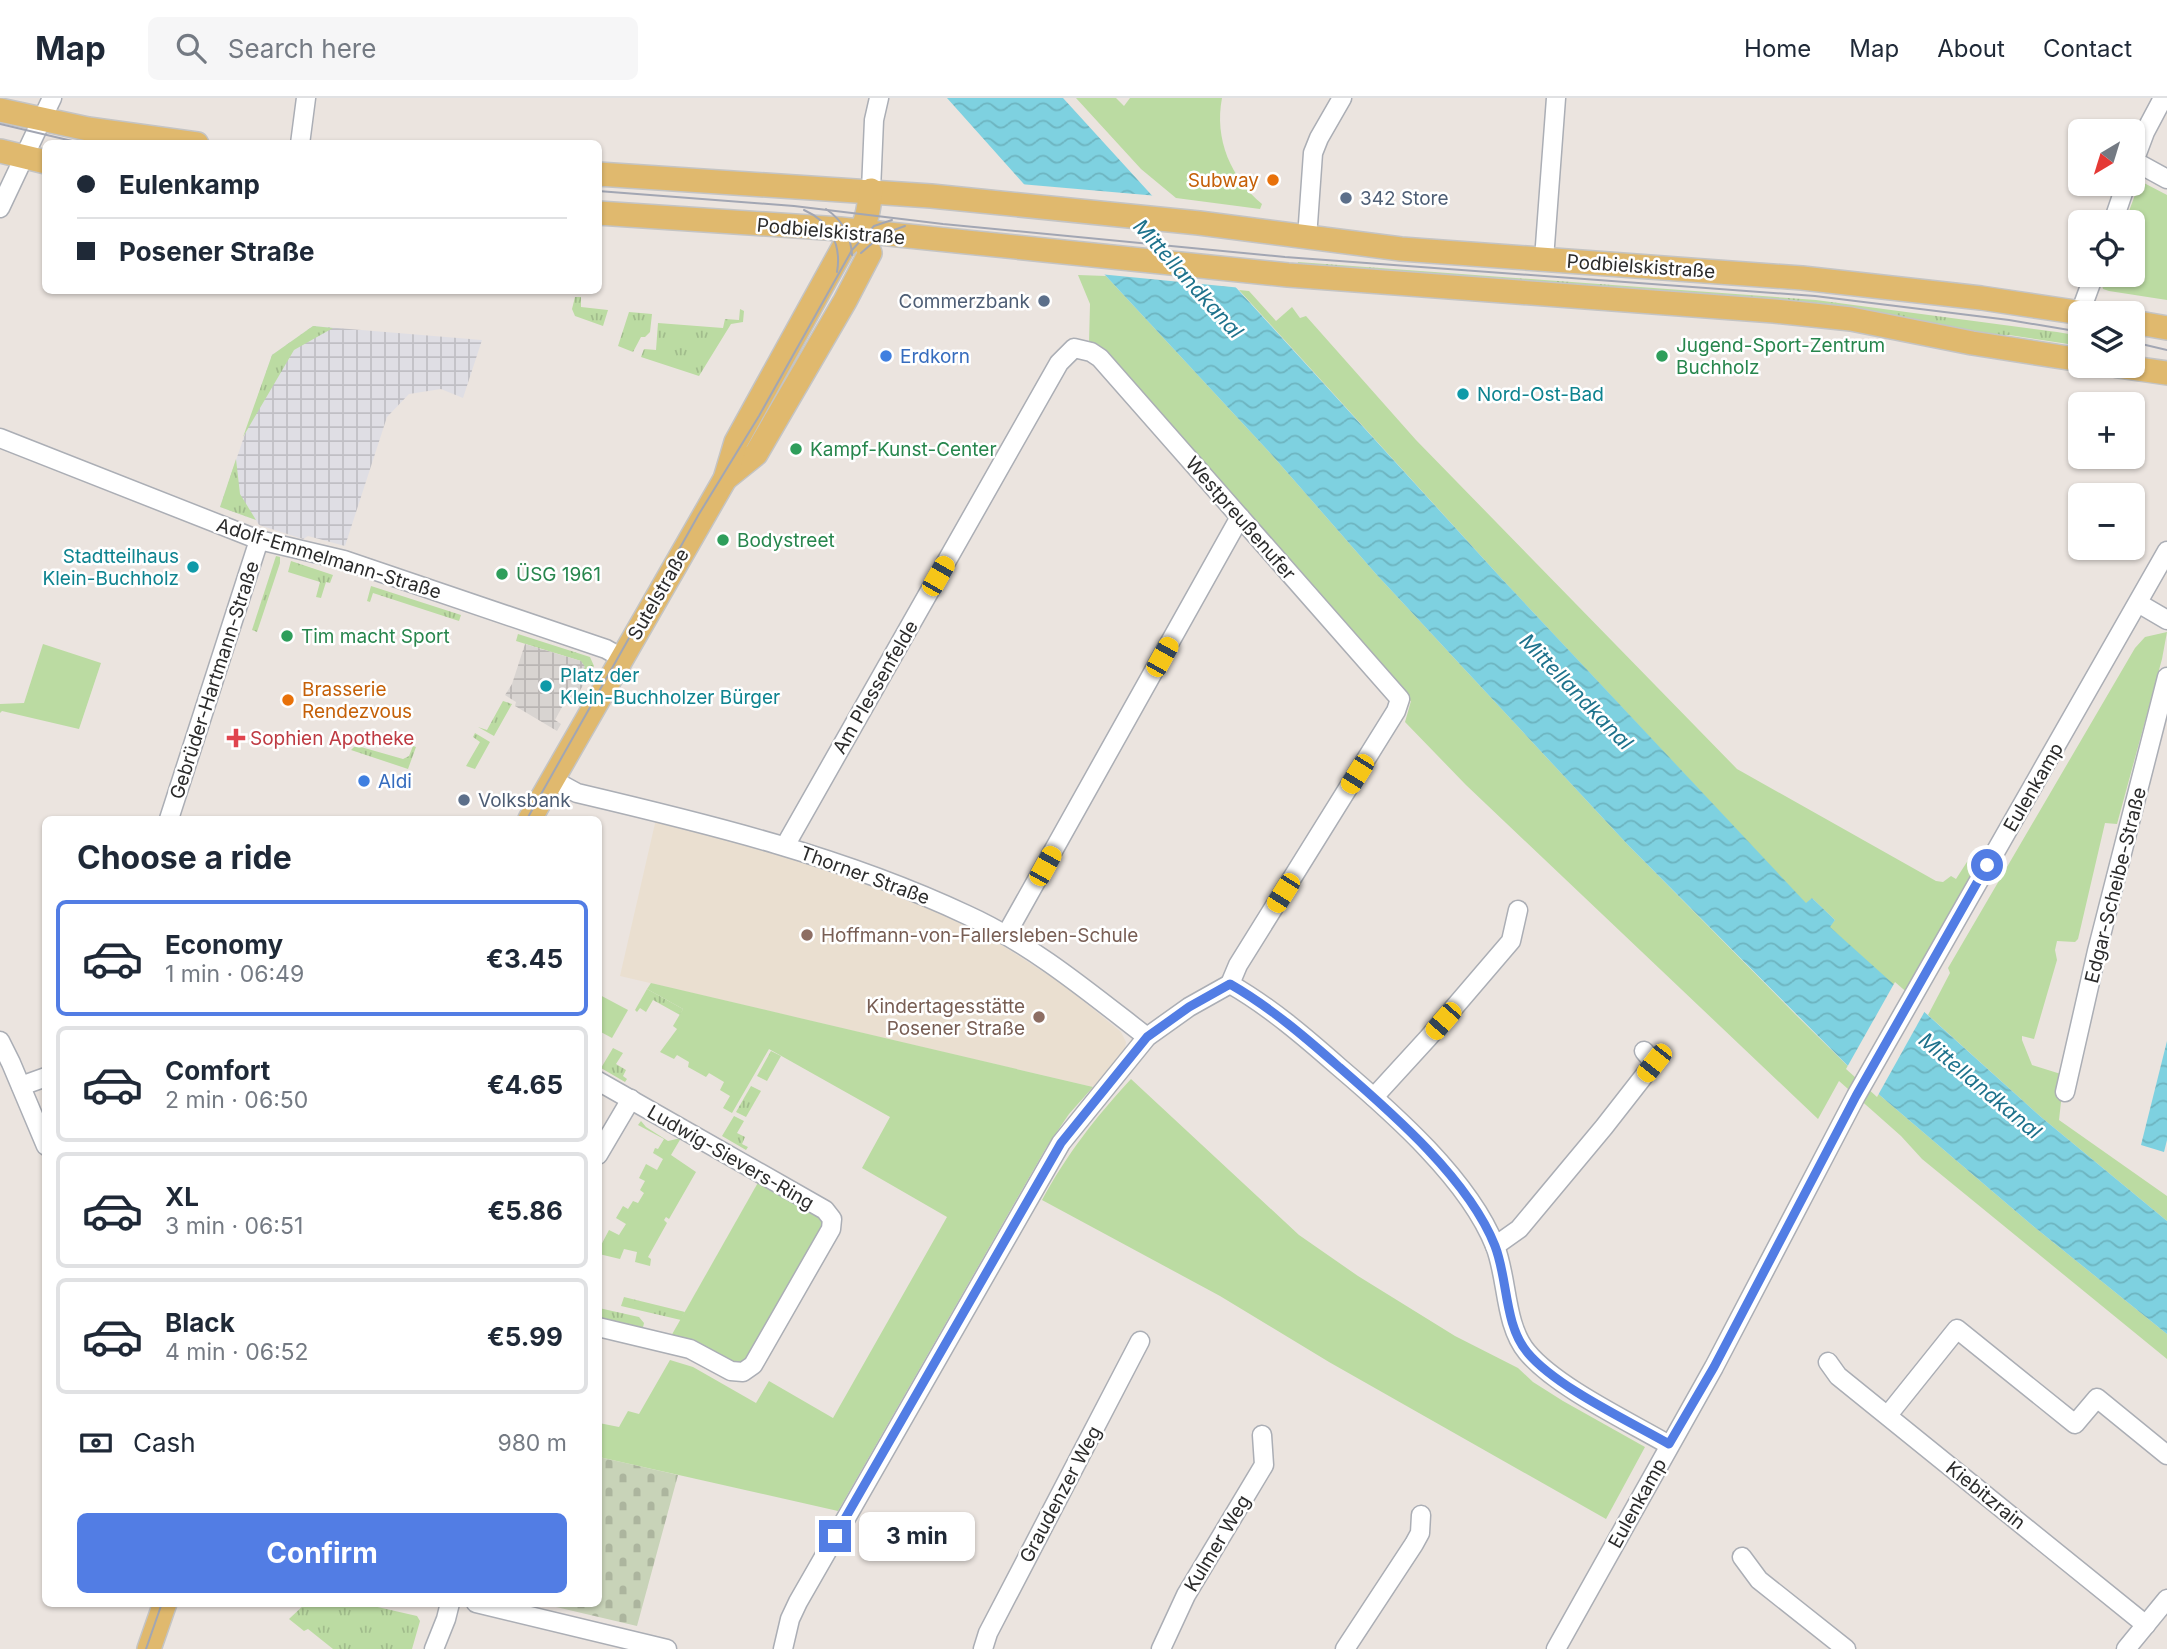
<!DOCTYPE html>
<html lang="en">
<head>
<meta charset="utf-8">
<style>
  body { margin:0; font-family:Inter,sans-serif; background:#f6f6f7; color:#1f2937; height:100vh; display:flex; flex-direction:column; font-size:26px; white-space:nowrap }
  * { box-sizing:border-box; margin:0 }
  p { font-size:23px; color:#747a83 }
  .icon { flex:none; width:38px; height:38px; fill:none; stroke:currentColor; stroke-width:2; stroke-linecap:round; stroke-linejoin:round }
  .map { position:relative; flex:1; overflow:hidden }
  .drawer { position:absolute; left:42px; top:718px; width:560px; height:791px; display:flex; flex-direction:column; background:#fff; border-radius:10px; box-shadow:0 2px 5px #0004 }
  .drawer>* { flex:none }
  .hud { position:absolute; left:42px; top:42px; width:560px; height:154px; border-radius:10px; box-shadow:0 2px 5px #0004; display:grid; align-content:center; height:154px; padding:0 35px; background:#fff }
  .needle { width:46px; rotate:218deg }
  .fabs { position:absolute; left:2068px; top:21px; display:grid; gap:14px }
  .fabs a { display:grid; place-items:center; width:77px; height:77px; border-radius:10px; background:#fff; box-shadow:0 2px 5px #0004; font-size:35px }
  .end { position:absolute; width:32px; height:32px; margin:-16px; border:9px solid #527de4; background:#fff; box-shadow:0 0 0 4px #fff }
  .from { border-radius:50% }
  .bubble { position:absolute; height:49px; border-radius:10px; background:#fff; box-shadow:0 2px 5px #0004; font-size:23px; font-weight:700; line-height:49px; text-align:center }
  .car { position:absolute; width:21px; height:42px; margin:-21px -10px; border-radius:9px; box-shadow:0 0 5px 2px #0007; background:linear-gradient(#f5c518 24%,#345 0 40%,#f5c518 0 76%,#345 0 86%,#f5c518 0) }
  .hud b { display:flex; align-items:center; gap:24px; height:66px; font-size:26px }
  .hud b+b { border-top:2px solid #e0e1e3 }
  .hud i { width:18px; height:18px; background:#1f2937 }
  ul { padding:0; list-style:none }
  li { display:flex; align-items:center; gap:21px; height:116px; margin:0 14px 10px; padding:0 21px; border:4px solid #e0e1e3; border-radius:10px }
  li div { flex:1 }
  li b { display:block; font-size:26px }
  li em { font-style:normal; font-weight:700 }
  li.current { border-color:#527de4 }
  li>.icon { width:63px; height:63px; stroke-width:1.5 }
  h2 { padding:0 35px; font-size:32px; line-height:84px }
  .pay { display:flex; align-items:center; gap:18px; height:77px; padding:0 35px; font-size:26px }
  .pay p { margin-inline-start:auto }
  .cta { display:flex; gap:14px; margin-top:auto; padding:14px 35px }
  .cta a { flex:1; height:80px; border-radius:10px; background:#527de4; color:#fff; font-size:28px; font-weight:700; line-height:80px; text-align:center }
  header { display:flex; align-items:center; gap:42px; box-sizing:border-box; height:98px; padding:0 35px; background:#fff; border-bottom:2px solid #e0e1e3 }
  header strong { font-size:33px }
  nav { display:flex; gap:38px; margin-inline-start:auto; font-size:24px }
  .search { width:490px; height:63px; background:#f6f6f7; display:flex; align-items:center; gap:18px; box-sizing:border-box; padding:0 24px; border-radius:10px; color:#747a83; font-size:26px }
  .map>svg:first-child { display:block }
</style>
</head>
<body>
<header>
<strong>Map</strong>
<div class="search"><svg class="icon" aria-label="search" viewBox="0 0 24 24"><circle cx="10" cy="10" r="6"/><path d="M15 15l6 6"/></svg>Search here</div>
<nav><a>Home</a><a>Map</a><a>About</a><a>Contact</a></nav>
</header>
<div class="map">
<svg width="2167" height="1551" viewBox="0 0 2167 1551">
  <defs>
    <pattern id="industrial-grid" width="8" height="8" patternUnits="userSpaceOnUse" patternTransform="scale(1.75)"><rect width="8" height="8" fill="#dfdee4"/><path d="M0 4h8M4 0v8" fill="none" stroke="#c0bfc4"/></pattern>
    <pattern id="grass-tufts" width="24" height="20" patternUnits="userSpaceOnUse" patternTransform="scale(1.75)"><rect width="24" height="20" fill="#bbdba2"/><path d="M3 7l-1-3M5 7V3M7 7l1-3M15 17l-1-3M17 17v-4M19 17l1-3" fill="none" stroke="#a1bc8c"/></pattern>
    <pattern id="cemetery-stones" width="16" height="16" patternUnits="userSpaceOnUse" patternTransform="scale(1.75)"><rect width="16" height="16" fill="#c8d3b8"/><path d="M2 7V4a2 2 0 0 1 4 0v3zM10 15v-3a2 2 0 0 1 4 0v3z" fill="#acb59e"/></pattern>
    <pattern id="plaza-grid" width="8" height="8" patternUnits="userSpaceOnUse" patternTransform="scale(1.75)"><rect width="8" height="8" fill="#d8d4d1"/><path d="M0 4h8M4 0v8" fill="none" stroke="#bab6b4"/></pattern>
    <pattern id="water-waves" width="16" height="10" patternUnits="userSpaceOnUse" patternTransform="scale(1.75)"><rect width="16" height="10" fill="#7ed1e0"/><path d="M0 5q4-4 8 0t8 0" fill="none" stroke="#6db4c0"/></pattern>
  </defs>
  <rect width="100%" height="100%" fill="#ebe4df"/>
  <path fill="url(#industrial-grid)" d="M313,228L482,242L463,300L441,291L409,296L387,319L345,448L308,438L303,441L259,427L256,422L220,409L272,257Z"/>
  <path fill="#eadfd0" d="M656,721L743,744L829,771L939,814L994,842L1064,887L1121,934L1126,944L1125,950L1093,989L620,878Z"/>
  <g fill="url(#grass-tufts)">
    <path d="M1298,164L1816,202L2057,234L2081,238V248L2009,237L1987,238L1297,171Z"/>
    <path d="M575,199H581V209L608,212L603,228L575,218L572,211Z"/>
    <path d="M740,211L744,213L743,224L731,226L699,278L641,259L644,251L656,252L658,225L723,230L725,221L739,222Z"/>
    <path d="M629,214L652,216L650,234L645,239H641L633,254L618,248Z"/>
    <path d="M313,228L333,230L294,252L243,339L272,257Z"/>
    <path d="M236,361L240,396L256,422L220,409Z"/>
    <path d="M276,458L280,459V465L257,534L252,532Z"/>
    <path d="M291,463L333,477L330,485L326,484L321,500L316,499L320,484L288,474Z"/>
    <path d="M371,488L461,517L459,523L373,495L370,504L367,503Z"/>
    <path d="M518,536L590,559L594,568L585,584L578,580L581,563L516,543Z"/>
    <path d="M503,603L512,606L494,638L478,629L487,632Z"/>
    <path d="M475,635L490,644L475,671L466,668L480,644L473,639Z"/>
    <path d="M413,648L416,649L408,671L351,652L354,649H361L403,661L409,658Z"/>
    <path d="M647,891L683,911L680,917L653,902L646,914L640,910L637,914L635,912Z"/>
    <path d="M613,950L623,955L616,966L626,972L623,978L627,981L625,984L601,970Z"/>
    <path d="M771,953L781,958L767,983L757,978Z"/>
    <path d="M751,988L761,993L746,1019L736,1014Z"/>
    <path d="M734,1018L744,1023L737,1035L745,1039L742,1046L748,1049L746,1052L722,1038Z"/>
    <path d="M624,1199L685,1214L681,1222L621,1208Z"/>
    <path d="M599,1210L639,1219L644,1225L642,1234L636,1232L633,1228L599,1219Z"/>
    <path d="M306,1505H360L417,1518L420,1523L412,1551H333L308,1531L304,1533L289,1521Z"/>
  </g>
  <path fill="url(#cemetery-stones)" d="M599,1359L678,1377L637,1528L539,1505H598Z"/>
  <g fill="#bbdba2">
    <path d="M1076,0H1116L1124,8L1130,0H1222C1214,41 1231,80 1262,106L1260,111L1176,100L1141,71Z"/>
    <path d="M2144,85L2167,97V202L2109,193L2103,191L2102,186L2105,177H2133V124H2125L2139,86Z"/>
    <path d="M1078,177L1106,178L1272,357L1376,476L1628,747L1799,920L1862,982L2033,1128L2167,1236V1261L1922,1061L1901,1038L1839,983L1818,1021L1466,687L1405,624L1411,603L1400,601L1089,245L1090,206Z"/>
    <path d="M1239,192L1249,193L1276,223L1292,209L1300,220L1306,218L1416,342L1737,671L1936,783L1943,784L1951,778L1956,781L1974,753L1979,756L1981,761L1904,897L1829,829L1835,822L1812,800L1806,806L1502,481Z"/>
    <path d="M2167,534L2162,561L2117,726L2105,725L2078,841L2075,844L2057,843L2055,852L2057,862L2034,941L2022,938V942L2032,967L2064,977L2059,1022L2167,1098V1123L2041,1019L1928,917L1950,875L1948,870L2135,550L2145,539Z"/>
    <path d="M43,546L101,565L79,631L2,613L0,615V606L24,605Z"/>
    <path d="M651,885L1093,989L1069,1016L1046,1050L838,1413L599,1359V1325L619,1329L628,1313L639,1316L670,1262L693,1269L756,1305L769,1283L833,1320L947,1119L862,1070L890,1019L769,951L732,1015L723,1010L730,998L720,992L724,984L709,975L706,979L688,969L689,964L677,957L674,961L660,954L677,931L673,928L683,911L647,891Z"/>
    <path d="M598,896L628,912L612,940L599,933Z"/>
    <path d="M1131,981L1299,1137L1358,1178L1455,1238L1518,1270L1533,1284L1563,1303L1645,1349L1606,1421L1329,1264L1220,1198L1042,1102C1067,1056 1095,1020 1131,981Z"/>
    <path d="M641,1023L646,1029L668,1043L681,1040L671,1057L696,1074L669,1121L666,1119L664,1122L667,1125L648,1159L651,1161L650,1168L635,1164L637,1154L624,1151L620,1161L599,1156V1151L609,1132L619,1137L626,1126L616,1120L623,1108L628,1111L633,1103L638,1105L644,1095L640,1092L645,1083L639,1080L646,1066L657,1072L663,1061L653,1055L655,1050L658,1051L664,1041L638,1027Z"/>
    <path d="M760,1081L820,1115L826,1123L751,1262L742,1268L670,1240Z"/>
  </g>
  <path fill="url(#plaza-grid)" d="M525,546L581,563L585,569L578,580L585,584L575,601L568,598L555,622L561,626L557,633L515,608L516,604L505,597L512,586Z"/>
  <g fill="url(#water-waves)">
    <path d="M947,0H1063L1502,481L1806,805L1812,800L1835,822L1830,829L2041,1019L2167,1123V1236L2033,1128L1862,982L1628,747L1376,476L1272,357L1106,178Z"/>
    <path d="M2167,943V1042L2164,1054L2141,1047Z"/>
  </g>
  <g fill="#ebe4df">
    <path d="M1020,86L1158,98L1242,190L1099,176Z"/>
    <path d="M1895,884L1926,911L1877,999L1846,971Z"/>
  </g>
  <g fill="none" stroke-linecap="round" stroke-linejoin="round">
    <defs>
      <g id="minor">
        <path d="M300,46L306,0"/>
        <path d="M2134,63L2167,81"/>
        <path d="M2133,66L2145,34L2163,0"/>
        <path d="M871,92L874,22L879,0"/>
        <path d="M0,110L52,0"/>
        <path d="M2113,124L2126,86"/>
        <path d="M1307,140L1313,55L1319,40L1342,0"/>
        <path d="M1544,161L1556,0"/>
        <path d="M2085,215H2080L2094,177"/>
        <path d="M0,340L259,442L344,462L606,551L622,560"/>
        <path d="M2138,505L2167,522"/>
        <path d="M553,682L577,695C709,726 844,759 967,817C1033,847 1090,895 1147,939"/>
        <path d="M169,721L259,442"/>
        <path d="M785,748L1059,265L1074,250L1091,254L1100,260L1400,601L1396,613L1238,867L1230,886"/>
        <path d="M1006,837L1240,419"/>
        <path d="M0,943L11,965L46,1048"/>
        <path d="M598,983L825,1112L832,1121L831,1131L753,1267L743,1274L731,1273L690,1251L598,1229"/>
        <path d="M21,988L46,979"/>
        <path d="M2065,994L2097,853L2167,579"/>
        <path d="M1374,999L1428,940L1511,843L1518,812"/>
        <path d="M598,1057L631,1001"/>
        <path d="M1495,1148L1519,1131L1604,1029L1654,965L1644,953"/>
        <path d="M1828,1264L1838,1278L2146,1527"/>
        <path d="M1888,1317L1957,1231L2075,1326L2097,1300L2167,1357"/>
        <path d="M1742,1459L1759,1482L1846,1551"/>
        <path d="M476,1505L667,1551"/>
        <path d="M434,1551L446,1521L450,1505"/>
        <path d="M783,1551L790,1521L798,1504L1061,1045L1147,939L1189,909L1230,886C1270,909 1305,939 1339,969C1393,1015 1469,1082 1495,1148C1508,1181 1504,1226 1527,1254C1556,1289 1628,1323 1669,1347"/>
        <path d="M983,1551L988,1535L1140,1243"/>
        <path d="M1161,1551L1186,1497L1264,1367L1262,1337"/>
        <path d="M1345,1551L1414,1446L1420,1435L1421,1417"/>
        <path d="M1556,1551L1714,1269L1856,998L2167,453"/>
        <path d="M2126,1551L2167,1501"/>
      </g>
      <g id="major">
        <path d="M0,12L88,31L197,46"/>
        <path d="M0,53L46,64"/>
        <path d="M598,76L931,98L1199,125L1401,151L1802,180L1981,200L2082,215"/>
        <path d="M598,115L840,131L1288,177L1774,213L1851,221L1972,245L2081,262"/>
        <path d="M2133,224L2167,230"/>
        <path d="M2118,268L2167,275"/>
        <path d="M725,381L756,356L845,203L870,155L861,134"/>
        <path d="M530,721L725,381L736,344L843,150C867,129 867,123 871,92"/>
        <path d="M149,1551L165,1505"/>
      </g>
    </defs>
    <use href="#minor" stroke="#abaeb5" stroke-width="21"/>
    <use href="#major" stroke="#c4c4c4" stroke-width="26"/>
    <use href="#minor" stroke="#fff" stroke-width="18"/>
    <use href="#major" stroke="#e0b96e" stroke-width="23"/>
    <g stroke="#a2a6b3" stroke-width="2">
      <path d="M0,26L85,46"/>
      <path d="M598,93L794,108L943,126L1285,159L1815,198L2009,222L2081,234"/>
      <path d="M826,111C842,122 851,138 852,157"/>
      <path d="M804,112C829,123 842,146 837,174"/>
      <path d="M861,155L883,136L905,128"/>
      <path d="M2133,244L2167,252"/>
      <path d="M527,721L699,416L759,318L852,152L874,128L892,122"/>
      <path d="M146,1551L162,1505"/>
    </g>
  </g>
  <g fill="none" stroke-linecap="round" stroke-linejoin="round">
    <path stroke="#527de4" stroke-width="9" d="M835,1438L1061,1045L1147,939L1189,909L1230,886C1270,909 1305,939 1339,969C1393,1016 1469,1082 1495,1148C1508,1181 1504,1226 1527,1254C1556,1289 1629,1323 1669,1346L1714,1269L1856,998L1987,767"/>
  </g>
  <g fill="#e8710a" stroke="#fff" stroke-width="2.5">
    <circle cx="1273" cy="82" r="7"/>
    <circle cx="288" cy="602" r="7"/>
  </g>
  <g fill="#5c6f8a" stroke="#fff" stroke-width="2.5">
    <circle cx="1346" cy="100" r="7"/>
    <circle cx="1044" cy="203" r="7"/>
    <circle cx="464" cy="702" r="7"/>
  </g>
  <g fill="#3f7fe0" stroke="#fff" stroke-width="2.5">
    <circle cx="886" cy="258" r="7"/>
    <circle cx="364" cy="683" r="7"/>
  </g>
  <g fill="#2e9e5b" stroke="#fff" stroke-width="2.5">
    <circle cx="1662" cy="258" r="7"/>
    <circle cx="796" cy="351" r="7"/>
    <circle cx="723" cy="442" r="7"/>
    <circle cx="502" cy="476" r="7"/>
    <circle cx="287" cy="538" r="7"/>
  </g>
  <g fill="#0f9aa8" stroke="#fff" stroke-width="2.5">
    <circle cx="1463" cy="296" r="7"/>
    <circle cx="193" cy="469" r="7"/>
    <circle cx="546" cy="588" r="7"/>
  </g>
  <path fill="#e0444e" stroke="#fff" stroke-width="2.5" d="M232.5 629.5h7v7h7v7h-7v7h-7v-7h-7v-7h7z"/>
  <g fill="#8d6e63" stroke="#fff" stroke-width="2.5">
    <circle cx="807" cy="837" r="7"/>
    <circle cx="1039" cy="919" r="7"/>
  </g>
  <g text-anchor="middle" stroke-width="5" stroke-linejoin="round" paint-order="stroke">
    <g font-size="19" fill="#c56008" stroke="#fff" text-anchor="end">
      <text x="1259" y="89">Subway</text>
      <text x="302" y="598" text-anchor="start">Brasserie<tspan x="302" dy="22">Rendezvous</tspan></text>
    </g>
    <g font-size="19" fill="#4e5e75" stroke="#fff" text-anchor="start">
      <text x="1360" y="107">342 Store</text>
      <text x="1030" y="210" text-anchor="end">Commerzbank</text>
      <text x="478" y="709">Volksbank</text>
    </g>
    <g font-size="19" fill="#2b2b2b" stroke="#fff">
      <text transform="translate(831 133) rotate(5)" y="7">Podbielskistraße</text>
      <text transform="translate(1641 168) rotate(4)" y="7">Podbielskistraße</text>
      <text transform="translate(1241 420) rotate(49)" y="7">Westpreußenufer</text>
      <text transform="translate(329 460) rotate(17)" y="7">Adolf-Emmelmann-Straße</text>
      <text transform="translate(658 496) rotate(-60)" y="7">Sutelstraße</text>
      <text transform="translate(214 582) rotate(-72)" y="7">Gebrüder-Hartmann-Straße</text>
      <text transform="translate(875 589) rotate(-60)" y="7">Am Plessenfelde</text>
      <text transform="translate(2033 689) rotate(-60)" y="7">Eulenkamp</text>
      <text transform="translate(865 777) rotate(20)" y="7">Thorner Straße</text>
      <text transform="translate(2115 787) rotate(-76)" y="7">Edgar-Scheibe-Straße</text>
      <text transform="translate(731 1059) rotate(30)" y="7">Ludwig-Sievers-Ring</text>
      <text transform="translate(1060 1396) rotate(-62)" y="7">Graudenzer Weg</text>
      <text transform="translate(1986 1397) rotate(39)" y="7">Kiebitzrain</text>
      <text transform="translate(1637 1405) rotate(-61)" y="7">Eulenkamp</text>
      <text transform="translate(1217 1445) rotate(-59)" y="7">Kulmer Weg</text>
    </g>
    <g font-size="19" fill="#27864d" stroke="#fff" text-anchor="start">
      <text x="1676" y="254">Jugend-Sport-Zentrum<tspan x="1676" dy="22">Buchholz</tspan></text>
      <text x="810" y="358">Kampf-Kunst-Center</text>
      <text x="737" y="449">Bodystreet</text>
      <text x="516" y="483">ÜSG 1961</text>
      <text x="301" y="545">Tim macht Sport</text>
    </g>
    <g font-size="19" fill="#366cbe" stroke="#fff" text-anchor="start">
      <text x="900" y="265">Erdkorn</text>
      <text x="378" y="690">Aldi</text>
    </g>
    <g font-size="19" fill="#0d838f" stroke="#fff" text-anchor="start">
      <text x="1477" y="303">Nord-Ost-Bad</text>
      <text x="179" y="465" text-anchor="end">Stadtteilhaus<tspan x="179" dy="22">Klein-Buchholz</tspan></text>
      <text x="560" y="584">Platz der<tspan x="560" dy="22">Klein-Buchholzer Bürger</tspan></text>
    </g>
    <g font-size="19" fill="#be3a42" stroke="#fff" text-anchor="start">
      <text x="250" y="647">Sophien Apotheke</text>
    </g>
    <g font-size="19" fill="#785e54" stroke="#fff" text-anchor="start">
      <text x="821" y="844">Hoffmann-von-Fallersleben-Schule</text>
      <text x="1025" y="915" text-anchor="end">Kindertagesstätte<tspan x="1025" dy="22">Posener Straße</tspan></text>
    </g>
    <g font-size="21" font-style="italic" fill="#1e728c" stroke="#fff">
      <text transform="translate(1188 181) rotate(48)" y="7">Mittellandkanal</text>
      <text transform="translate(1576 594) rotate(46)" y="7">Mittellandkanal</text>
      <text transform="translate(1980 988) rotate(40)" y="7">Mittellandkanal</text>
    </g>
  </g>
</svg>
<div class="fabs">
<a><svg class="needle" viewBox="-14 -14 28 28"><path d="M0-13l5 13h-10z" fill="#e53935"/><path d="M0 13l5-13h-10z" fill="#747a83"/></svg></a>
<a><svg class="icon" aria-label="locate" viewBox="0 0 24 24"><circle cx="12" cy="12" r="6"/><path d="M12 2v4M12 18v4M2 12h4M18 12h4"/></svg></a>
<a><svg class="icon" aria-label="layers" viewBox="0 0 24 24"><path d="M12 4l9 5-9 5-9-5zM3 14l9 5 9-5"/></svg></a>
<a>+</a>
<a>−</a>
</div>
<i class="end from" style="left:1987px;top:767px"></i>
<i class="end" style="left:835px;top:1438px"></i>
<div class="bubble" style="left:859px;top:1414px;width:116px">3 min</div>
<i class="car" style="left:938px;top:478px;rotate:30deg"></i>
<i class="car" style="left:1162px;top:559px;rotate:29deg"></i>
<i class="car" style="left:1357px;top:676px;rotate:212deg"></i>
<i class="car" style="left:1045px;top:768px;rotate:29deg"></i>
<i class="car" style="left:1283px;top:795px;rotate:212deg"></i>
<i class="car" style="left:1443px;top:923px;rotate:221deg"></i>
<i class="car" style="left:1654px;top:965px;rotate:218deg"></i>
<div class="hud">
<b><i class="from"></i>Eulenkamp</b>
<b><i></i>Posener Straße</b>
</div>
<section class="drawer">
<h2>Choose a ride</h2>
<ul>
<li class="current"><svg class="icon" aria-label="car" viewBox="0 0 24 24"><path d="M5 17H2v-5l4-1 3-4h7l3 4 3 1v5h-3M9 17h6M6 11h13"/><circle cx="7" cy="17" r="2"/><circle cx="17" cy="17" r="2"/></svg><div><b>Economy</b><p>1 min · 06:49</p></div><em>€3.45</em></li>
<li><svg class="icon" aria-label="car" viewBox="0 0 24 24"><path d="M5 17H2v-5l4-1 3-4h7l3 4 3 1v5h-3M9 17h6M6 11h13"/><circle cx="7" cy="17" r="2"/><circle cx="17" cy="17" r="2"/></svg><div><b>Comfort</b><p>2 min · 06:50</p></div><em>€4.65</em></li>
<li><svg class="icon" aria-label="car" viewBox="0 0 24 24"><path d="M5 17H2v-5l4-1 3-4h7l3 4 3 1v5h-3M9 17h6M6 11h13"/><circle cx="7" cy="17" r="2"/><circle cx="17" cy="17" r="2"/></svg><div><b>XL</b><p>3 min · 06:51</p></div><em>€5.86</em></li>
<li><svg class="icon" aria-label="car" viewBox="0 0 24 24"><path d="M5 17H2v-5l4-1 3-4h7l3 4 3 1v5h-3M9 17h6M6 11h13"/><circle cx="7" cy="17" r="2"/><circle cx="17" cy="17" r="2"/></svg><div><b>Black</b><p>4 min · 06:52</p></div><em>€5.99</em></li>
</ul>
<div class="pay"><svg class="icon" aria-label="cash" viewBox="0 0 24 24"><path d="M3 7h18v10H3z"/><circle cx="12" cy="12" r="2"/></svg>Cash<p>980 m</p></div>
<div class="cta"><a>Confirm</a></div>
</section>
</div>
</body>
</html>
